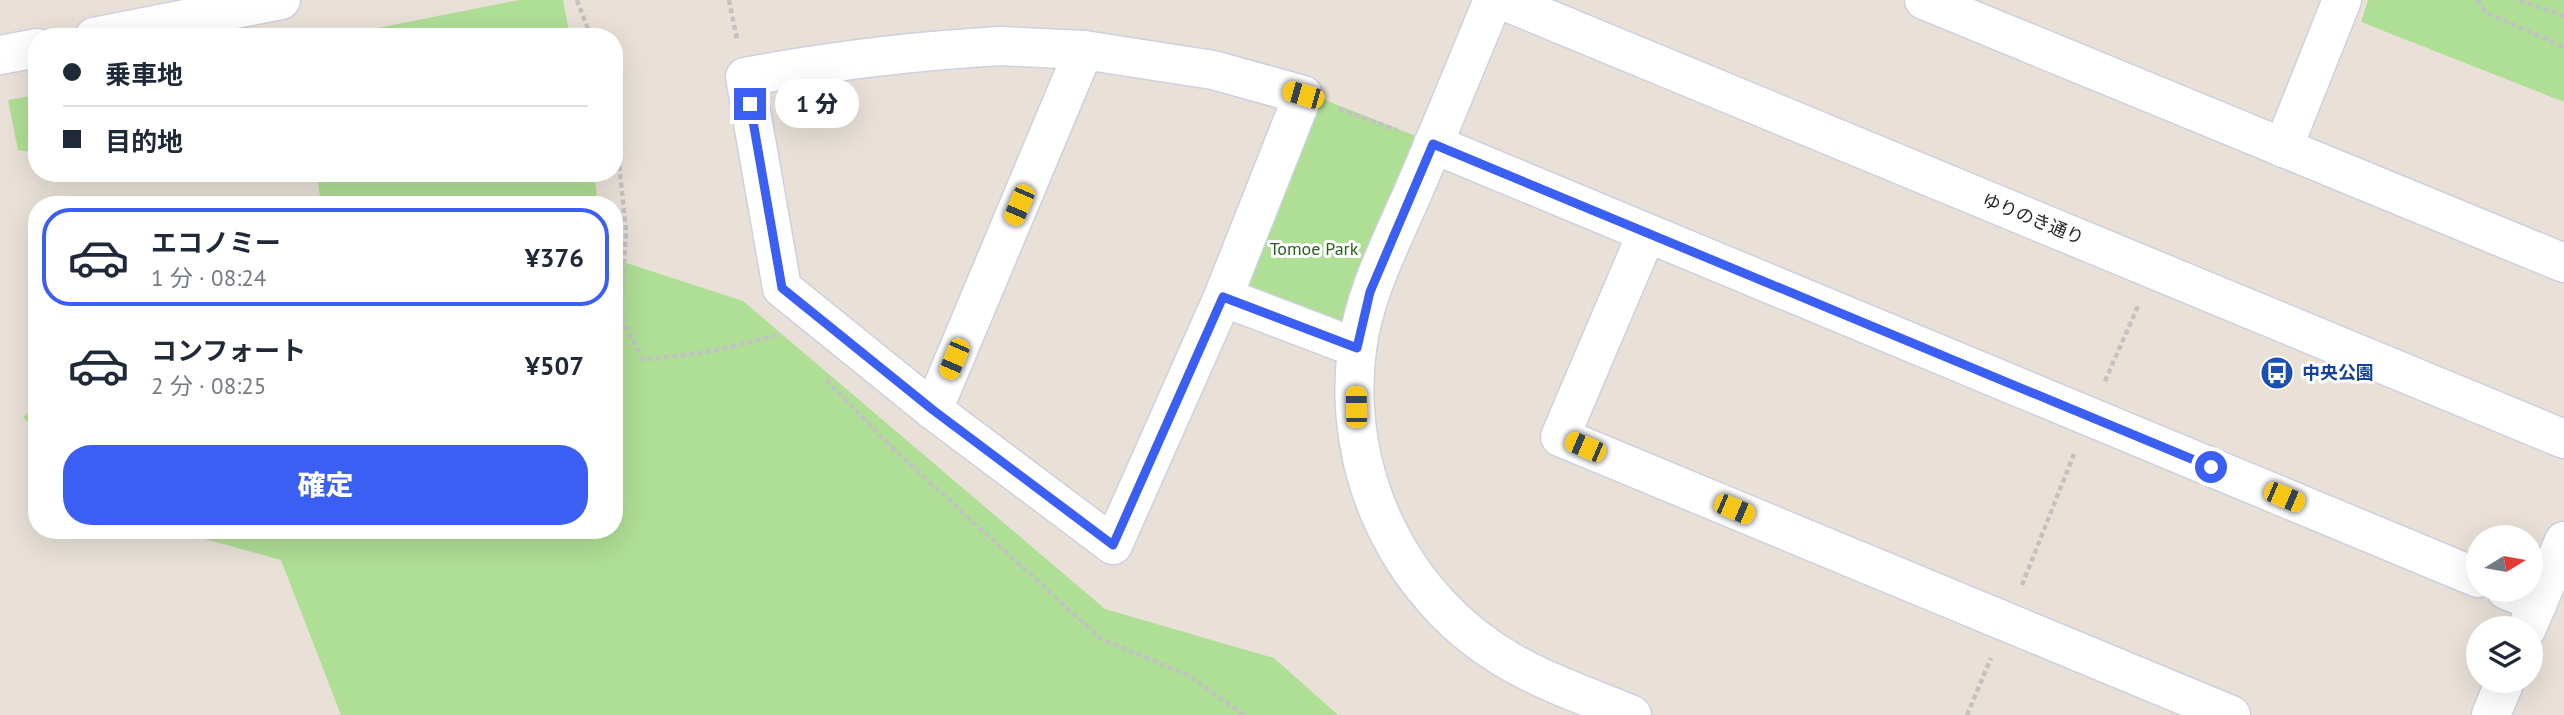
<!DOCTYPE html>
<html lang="ja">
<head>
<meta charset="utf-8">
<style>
  body { margin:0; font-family:"PT Sans","Noto Sans JP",sans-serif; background:#f6f6f7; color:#1f2937; height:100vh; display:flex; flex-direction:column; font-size:26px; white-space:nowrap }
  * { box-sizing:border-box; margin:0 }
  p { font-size:23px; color:#747a83 }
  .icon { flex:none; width:38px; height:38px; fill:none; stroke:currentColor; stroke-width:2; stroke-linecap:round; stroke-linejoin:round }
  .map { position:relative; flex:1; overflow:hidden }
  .drawer { position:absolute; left:28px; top:196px; width:595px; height:343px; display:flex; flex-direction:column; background:#fff; border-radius:28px; box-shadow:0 7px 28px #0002 }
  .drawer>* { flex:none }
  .top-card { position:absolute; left:28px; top:28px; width:595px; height:154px; border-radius:28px; box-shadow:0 7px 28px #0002; display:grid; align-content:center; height:154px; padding:0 35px; background:#fff }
  .needle { width:46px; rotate:79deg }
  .fabs { position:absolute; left:2466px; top:525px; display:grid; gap:14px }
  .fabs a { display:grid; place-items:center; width:77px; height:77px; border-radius:50%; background:#fff; box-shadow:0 7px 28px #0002; font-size:35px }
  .end { position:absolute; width:32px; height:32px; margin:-16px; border:9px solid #3b5ff2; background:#fff; box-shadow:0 0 0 4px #fff }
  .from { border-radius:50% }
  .bubble { position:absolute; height:49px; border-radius:24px; background:#fff; box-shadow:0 7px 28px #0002; font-size:23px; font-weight:800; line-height:49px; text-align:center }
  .car { position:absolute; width:21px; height:42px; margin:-21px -10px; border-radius:9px; box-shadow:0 0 5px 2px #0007; background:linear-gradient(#f5c518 24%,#345 0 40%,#f5c518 0 76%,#345 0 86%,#f5c518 0) }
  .top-card b { display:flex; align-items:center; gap:24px; height:66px; font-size:26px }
  .top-card b+b { border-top:2px solid #e0e1e3 }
  .top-card i { width:18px; height:18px; background:#1f2937 }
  ul { padding:12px 0 0; list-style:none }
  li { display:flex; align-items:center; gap:21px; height:98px; margin:0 14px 10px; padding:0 21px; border:4px solid transparent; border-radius:28px }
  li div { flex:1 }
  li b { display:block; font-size:26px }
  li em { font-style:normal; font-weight:800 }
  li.on { border-color:#3b5ff2 }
  li>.icon { width:63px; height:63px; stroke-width:1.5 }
  .cta { display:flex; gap:14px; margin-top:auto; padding:14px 35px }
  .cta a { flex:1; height:80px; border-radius:28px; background:#3b5ff2; color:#fff; font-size:28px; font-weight:800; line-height:80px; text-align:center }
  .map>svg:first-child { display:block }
</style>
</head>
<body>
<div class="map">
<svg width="2564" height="715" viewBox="0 0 2564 715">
  <rect width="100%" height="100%" fill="#e9e1d8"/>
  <g fill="#afde95">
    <path d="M519,0H563L570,37H332Z"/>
    <path d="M2368,0H2564V102L2361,22Z"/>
    <path d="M37,95V153L18,150L8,100Z"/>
    <path d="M1320,98L1416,136L1341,328L1243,282Z"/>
    <path d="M317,173H594L598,205H321Z"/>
    <path d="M614,259L743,301L1105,609L1274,658L1338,715H341L281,560L172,530H614Z"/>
    <path d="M37,405V433L23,417Z"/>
  </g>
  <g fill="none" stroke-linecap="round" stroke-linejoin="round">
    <defs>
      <g id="street">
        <path d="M1924,0L2564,263"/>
        <path d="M1000,46L1084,50L1213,70L1303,95L1223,297L1113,545L933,410L782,288L745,77C830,61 913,51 1000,46Z"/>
        <path d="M1433,144L2478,578"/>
        <path d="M2283,148L2342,0"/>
        <path d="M1646,235L1560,437L2231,715"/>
        <path d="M1223,297L1357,348"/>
        <path d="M933,410L1084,50"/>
        <path d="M2506,590L2538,603"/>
        <path d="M2527,628L2564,541"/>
        <path d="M2491,715L2505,681"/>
      </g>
      <g id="secondary">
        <path d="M1493,0C1467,63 1441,127 1414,190C1392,241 1364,293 1357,349C1341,474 1401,599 1511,662C1549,684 1592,698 1632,715"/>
        <path d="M1502,0L2564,439"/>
        <path d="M94,37L281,0"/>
        <path d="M0,55L37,48"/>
      </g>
    </defs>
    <use href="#street" stroke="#cdd1df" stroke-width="41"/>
    <use href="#secondary" stroke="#cdd1df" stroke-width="41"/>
    <g stroke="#c2c2c2" stroke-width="4.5" stroke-dasharray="5 3.5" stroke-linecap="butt">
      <path d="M577,0L591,37"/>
      <path d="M729,0L737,39"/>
      <path d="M2478,0L2485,12L2564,47"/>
      <path d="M2520,0L2564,16"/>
      <path d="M1339,109L1397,130"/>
      <path d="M614,115L626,231L621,317L643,360L713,351L777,335"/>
      <path d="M826,380L887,443L1101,639L1188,675L1244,715"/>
      <path d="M2105,381L2138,306"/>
      <path d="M2022,585L2074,454"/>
      <path d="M1967,715L1991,658"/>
    </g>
    <use href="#street" stroke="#fff" stroke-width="38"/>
    <use href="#secondary" stroke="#fff" stroke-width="38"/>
  </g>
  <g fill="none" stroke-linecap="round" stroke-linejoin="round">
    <path stroke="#3b5ff2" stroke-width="9" d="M750,104L782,288L933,410L1113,545L1223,297L1357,348L1370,292L1433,144L2211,467"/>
  </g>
  <defs>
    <symbol id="bus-disc" viewBox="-11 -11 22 22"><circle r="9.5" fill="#1a4fb4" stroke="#fff"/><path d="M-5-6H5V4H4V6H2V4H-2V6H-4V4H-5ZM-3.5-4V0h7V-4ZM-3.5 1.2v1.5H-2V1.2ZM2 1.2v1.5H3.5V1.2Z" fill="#fff"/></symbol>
  </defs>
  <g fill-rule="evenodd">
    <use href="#bus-disc" x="2258" y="354" width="38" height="38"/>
  </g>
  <g text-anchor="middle" stroke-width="6" stroke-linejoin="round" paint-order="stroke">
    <g font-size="18" fill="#262626" stroke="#fff">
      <text transform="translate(2033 219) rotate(22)" y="6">ゆりのき通り</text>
    </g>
    <g font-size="18" fill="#2a5f1b" stroke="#fff">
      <text x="1314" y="255">Tomoe Park</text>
    </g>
    <g font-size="18" font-weight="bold" fill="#164399" stroke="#fff" text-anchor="start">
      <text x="2302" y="379">中央公園</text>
    </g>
  </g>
</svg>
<div class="fabs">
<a><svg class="needle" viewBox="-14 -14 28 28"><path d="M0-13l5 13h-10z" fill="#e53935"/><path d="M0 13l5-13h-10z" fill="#747a83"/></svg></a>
<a><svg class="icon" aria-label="layers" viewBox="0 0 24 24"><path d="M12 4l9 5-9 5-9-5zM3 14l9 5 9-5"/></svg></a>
</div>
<i class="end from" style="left:2211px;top:467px"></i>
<i class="end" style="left:750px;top:104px"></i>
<div class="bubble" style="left:775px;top:79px;width:84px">1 分</div>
<i class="car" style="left:1303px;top:95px;rotate:286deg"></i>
<i class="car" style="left:1019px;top:205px;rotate:203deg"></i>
<i class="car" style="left:954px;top:359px;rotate:203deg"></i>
<i class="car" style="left:1356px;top:407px;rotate:359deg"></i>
<i class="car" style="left:1585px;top:447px;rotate:293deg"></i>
<i class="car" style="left:2284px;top:497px;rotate:113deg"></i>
<i class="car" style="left:1734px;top:509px;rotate:113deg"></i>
<div class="top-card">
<b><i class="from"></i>乗車地</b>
<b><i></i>目的地</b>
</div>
<section class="drawer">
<ul>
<li class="on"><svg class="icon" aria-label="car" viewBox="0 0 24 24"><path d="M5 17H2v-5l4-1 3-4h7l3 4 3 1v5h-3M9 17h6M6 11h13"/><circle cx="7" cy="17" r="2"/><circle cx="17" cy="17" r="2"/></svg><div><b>エコノミー</b><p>1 分 · 08:24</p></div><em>¥376</em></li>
<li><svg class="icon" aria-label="car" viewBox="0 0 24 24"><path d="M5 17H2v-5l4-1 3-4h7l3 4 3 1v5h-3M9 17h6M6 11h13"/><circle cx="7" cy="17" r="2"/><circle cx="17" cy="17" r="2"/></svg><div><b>コンフォート</b><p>2 分 · 08:25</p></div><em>¥507</em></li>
</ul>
<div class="cta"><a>確定</a></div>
</section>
</div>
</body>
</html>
